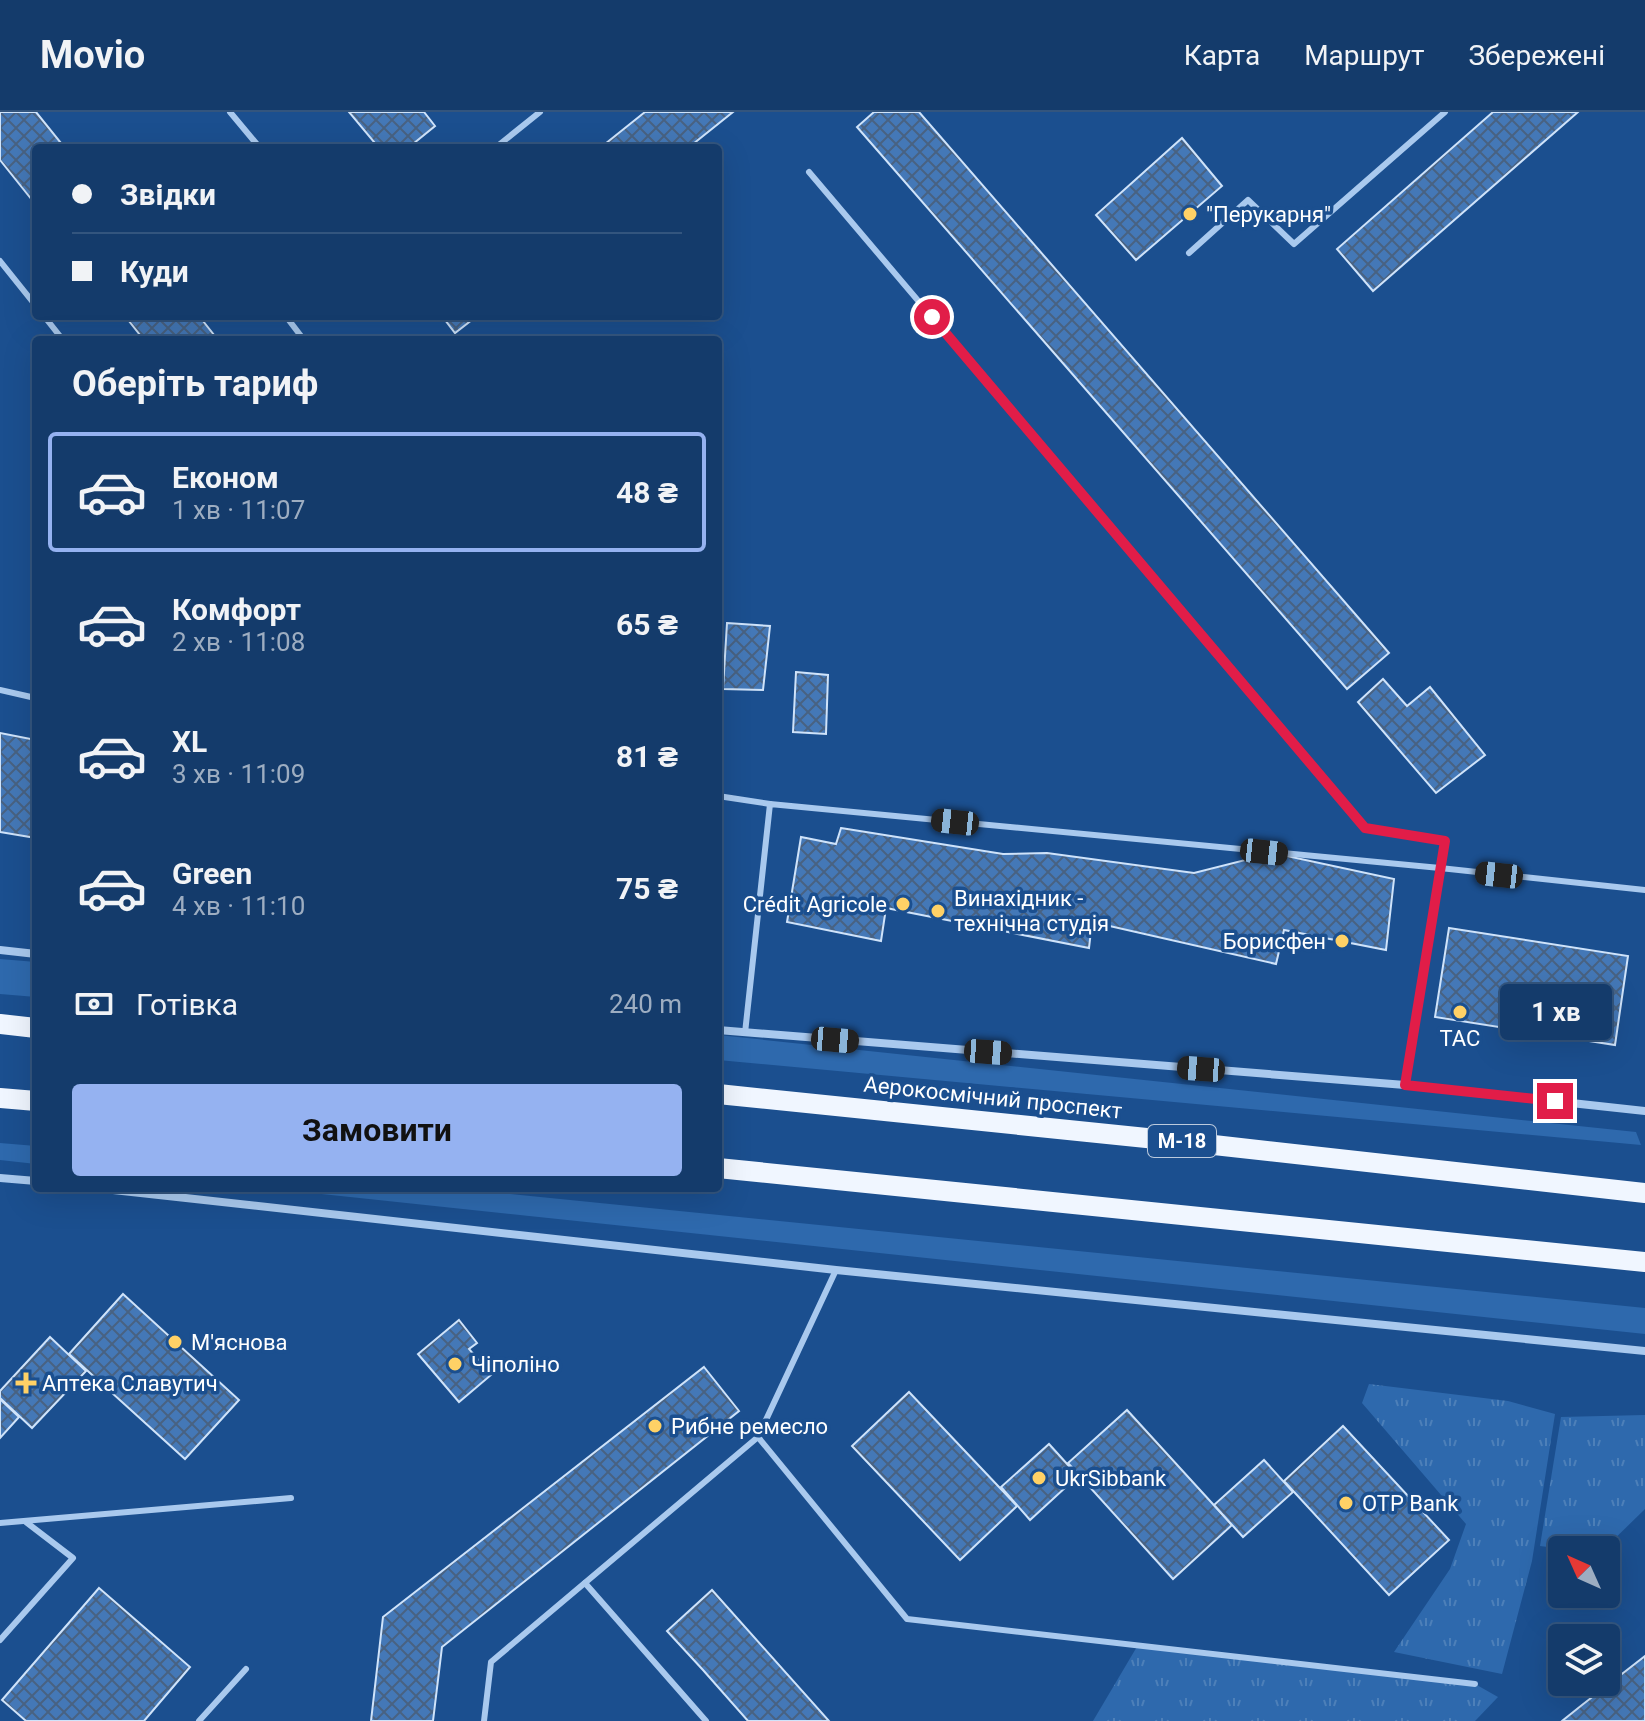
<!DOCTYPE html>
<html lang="uk">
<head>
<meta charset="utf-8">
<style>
  body { margin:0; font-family:Roboto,sans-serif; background:#214673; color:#f1f3f6; height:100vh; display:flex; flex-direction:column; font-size:30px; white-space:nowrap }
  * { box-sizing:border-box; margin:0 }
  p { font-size:26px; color:#9dadc1 }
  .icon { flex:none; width:44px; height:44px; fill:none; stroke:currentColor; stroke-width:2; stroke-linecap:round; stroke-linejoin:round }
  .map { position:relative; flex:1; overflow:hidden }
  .sheet { position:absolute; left:32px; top:224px; width:690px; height:856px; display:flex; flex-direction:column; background:#143b6b; border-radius:8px; box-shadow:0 8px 32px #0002,0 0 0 2px #33557e }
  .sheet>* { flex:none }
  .banner { position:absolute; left:32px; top:32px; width:690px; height:176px; border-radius:8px; box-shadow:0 8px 32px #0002,0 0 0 2px #33557e; display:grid; align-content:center; height:176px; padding:0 40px; background:#143b6b }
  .needle { width:52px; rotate:315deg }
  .tools { position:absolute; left:1548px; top:1424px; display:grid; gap:16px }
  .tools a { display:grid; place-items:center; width:72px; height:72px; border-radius:8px; background:#143b6b; box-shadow:0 8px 32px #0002,0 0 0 2px #33557e; font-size:40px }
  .end { position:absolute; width:36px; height:36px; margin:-18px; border:10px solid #e11d48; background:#fff; box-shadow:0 0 0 4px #fff }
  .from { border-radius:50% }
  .bubble { position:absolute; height:56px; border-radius:8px; background:#143b6b; box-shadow:0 8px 32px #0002,0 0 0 2px #33557e; font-size:26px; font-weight:700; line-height:56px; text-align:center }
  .car { position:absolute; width:24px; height:48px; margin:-24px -12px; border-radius:10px; box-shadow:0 0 6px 2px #0007; background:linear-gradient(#222 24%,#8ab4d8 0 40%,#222 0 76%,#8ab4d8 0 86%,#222 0) }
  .banner b { display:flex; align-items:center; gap:28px; height:76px; font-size:30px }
  .banner b+b { border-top:2px solid #33557e }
  .banner i { width:20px; height:20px; background:#f1f3f6 }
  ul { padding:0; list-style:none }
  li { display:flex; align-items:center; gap:24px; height:120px; margin:0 16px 12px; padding:0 24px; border:4px solid transparent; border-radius:8px }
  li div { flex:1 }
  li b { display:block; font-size:30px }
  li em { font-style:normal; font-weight:700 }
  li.current { border-color:#95b2f1 }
  li>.icon { width:72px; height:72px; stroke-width:1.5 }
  h2 { padding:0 40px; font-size:36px; line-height:96px }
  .pay { display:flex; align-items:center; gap:20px; height:88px; padding:0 40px; font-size:30px }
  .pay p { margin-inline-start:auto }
  .primary-button { display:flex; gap:16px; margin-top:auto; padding:16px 40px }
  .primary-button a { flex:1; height:92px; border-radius:8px; background:#95b2f1; color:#111; font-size:32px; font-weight:700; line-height:92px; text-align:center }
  header { display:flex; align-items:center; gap:48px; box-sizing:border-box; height:112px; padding:0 40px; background:#143b6b; border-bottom:2px solid #33557e }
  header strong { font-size:38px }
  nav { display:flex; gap:44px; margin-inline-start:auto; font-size:28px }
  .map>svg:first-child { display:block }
</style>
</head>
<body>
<header>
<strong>Movio</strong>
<nav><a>Карта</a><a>Маршрут</a><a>Збережені</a></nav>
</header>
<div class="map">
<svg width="1645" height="1609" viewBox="0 0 1645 1609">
  <defs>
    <pattern id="park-tufts" width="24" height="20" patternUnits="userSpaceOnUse" patternTransform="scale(2)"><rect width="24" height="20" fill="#2e69ad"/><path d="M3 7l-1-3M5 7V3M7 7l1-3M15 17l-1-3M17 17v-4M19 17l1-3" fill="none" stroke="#4d80b9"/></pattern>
    <pattern id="building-cross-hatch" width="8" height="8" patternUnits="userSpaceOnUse" patternTransform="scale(2)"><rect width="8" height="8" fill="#4478b7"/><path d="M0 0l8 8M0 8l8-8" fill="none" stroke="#486282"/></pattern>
  </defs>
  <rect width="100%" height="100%" fill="#1b4f8f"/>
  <g fill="#2e69ad">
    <path d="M0,847L36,850V885L0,882Z"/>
    <path d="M718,923L1636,1020L1641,1033L718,948Z"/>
    <path d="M0,1031L36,1034V1052L0,1048Z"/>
    <path d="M265,1076H451L1645,1196V1222Z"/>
  </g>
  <g fill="url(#park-tufts)">
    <path d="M1369,1272L1508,1289L1555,1302L1532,1449L1502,1562L1394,1540L1450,1457L1466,1412L1362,1291Z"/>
    <path d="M1645,1303V1397L1603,1438H1573L1540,1434L1561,1305Z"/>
    <path d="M1138,1533L1475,1572L1498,1585L1475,1609H1093Z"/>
  </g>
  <g fill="url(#building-cross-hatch)" stroke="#cfe3fa" stroke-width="2">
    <path d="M0,0H36L65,36H36V93L0,48Z"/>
    <path d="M349,0H424L435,14L408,36H379Z"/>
    <path d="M645,0H733L688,36H600Z"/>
    <path d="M874,0H919L1389,541L1347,577L857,15Z"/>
    <path d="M1493,0H1578L1373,179L1337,137Z"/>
    <path d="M1182,26L1222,74L1136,148L1096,103Z"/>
    <path d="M125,204H199L218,228H144Z"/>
    <path d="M442,204H477L455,221Z"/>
    <path d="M727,511L770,514L763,578L723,577Z"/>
    <path d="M796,560L828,563L826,622L793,620Z"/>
    <path d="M1383,567L1407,594L1430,575L1485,643L1436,681L1358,590Z"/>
    <path d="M0,621L36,628V726L0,720Z"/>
    <path d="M841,716L1003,742L1047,741L1194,761L1273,741L1394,767L1386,838L1284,818L1276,852L1092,810L1089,836L886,796L881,829L787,810L801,725L836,732Z"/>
    <path d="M1449,816L1628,844L1615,933L1435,905Z"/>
    <path d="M123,1182L239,1288L185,1347L69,1242Z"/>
    <path d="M459,1208L477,1231L469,1237L491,1263L459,1290L418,1242Z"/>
    <path d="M50,1225L86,1259L32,1316L0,1286V1279Z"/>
    <path d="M704,1255L739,1299L442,1535L433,1609H371L383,1505Z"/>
    <path d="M909,1280L1017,1394L960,1448L852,1334Z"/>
    <path d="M0,1287L19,1305L0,1326Z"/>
    <path d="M1127,1298L1232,1413L1173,1467L1068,1351Z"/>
    <path d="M1343,1314L1449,1428L1389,1483L1284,1369Z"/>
    <path d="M1049,1332L1078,1364L1030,1408L1001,1375Z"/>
    <path d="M1264,1348L1293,1380L1243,1425L1214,1393Z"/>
    <path d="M99,1476L190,1555L144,1609H26L2,1588Z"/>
    <path d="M712,1478L829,1609H748L703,1558L667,1519Z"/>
    <path d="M1645,1544V1609H1562L1582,1593Z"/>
  </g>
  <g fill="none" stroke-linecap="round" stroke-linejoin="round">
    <g stroke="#a9c9ee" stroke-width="6">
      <path d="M230,0L260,36"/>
      <path d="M495,36L540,0"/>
      <path d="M1189,141L1248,88L1294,132L1445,0"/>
      <path d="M0,149L36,194"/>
      <path d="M44,204L63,228"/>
      <path d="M291,204L288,207L304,228"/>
      <path d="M0,578L31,585"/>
      <path d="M718,684L770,692"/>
      <path d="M745,921L770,692L1440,756L1445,729L1365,716L809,60"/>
      <path d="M1405,973L1440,756L1645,778"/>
      <path d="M758,1325L907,1507L1475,1572"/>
      <path d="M0,1411L291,1386"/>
      <path d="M585,1471L706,1609"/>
      <path d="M0,1528L73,1446L26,1410"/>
      <path d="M199,1609L246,1557"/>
      <path d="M484,1609L491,1550L758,1325L836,1158"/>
    </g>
    <g stroke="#a9c9ee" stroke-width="8">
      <path d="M0,838L36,842"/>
      <path d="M718,918L1405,973L1645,999"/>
      <path d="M0,1066L36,1069"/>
      <path d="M95,1076L836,1158L1645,1239"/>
    </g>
    <g stroke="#f0f6ff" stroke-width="20">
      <path d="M0,912L36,916"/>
      <path d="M718,982L1205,1032L1645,1081"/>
      <path d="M0,986L36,989"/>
      <path d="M718,1056L1645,1150"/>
    </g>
  </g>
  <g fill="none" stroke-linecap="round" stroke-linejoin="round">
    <path stroke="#e11d48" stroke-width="10" d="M932,205L1365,716L1445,729L1405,973L1555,989"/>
  </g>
  <g fill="#ffd166" stroke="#1b4f8f" stroke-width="3">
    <circle cx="1190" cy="102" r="8"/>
    <circle cx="903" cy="792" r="8"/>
    <circle cx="938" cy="799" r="8"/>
    <circle cx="1342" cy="829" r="8"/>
    <circle cx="1460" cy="900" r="8"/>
    <circle cx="175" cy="1230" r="8"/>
    <circle cx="455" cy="1252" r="8"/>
    <path d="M22 1259h8v8h8v8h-8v8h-8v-8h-8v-8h8z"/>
    <circle cx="655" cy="1314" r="8"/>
    <circle cx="1039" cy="1366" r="8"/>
    <circle cx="1346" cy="1391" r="8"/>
  </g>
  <g text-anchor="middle" stroke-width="7" stroke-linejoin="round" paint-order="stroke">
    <rect fill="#1b4f8f" stroke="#bbcadd" stroke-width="2" x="1148" y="1013" width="68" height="32" rx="6"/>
    <g font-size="20" font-weight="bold" fill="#fff">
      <text x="1182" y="1036">М-18</text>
    </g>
    <g font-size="22" fill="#fff" stroke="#1b4f8f" text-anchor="start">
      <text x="1206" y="110">"Перукарня"</text>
      <text x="954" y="794">Винахідник -<tspan x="954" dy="25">технічна студія</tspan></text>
      <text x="887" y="800" text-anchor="end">Crédit Agricole</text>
      <text x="1326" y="837" text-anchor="end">Борисфен</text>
      <text x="1460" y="934" text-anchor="middle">ТАС</text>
      <text x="191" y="1238">М'яснова</text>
      <text x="471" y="1260">Чіполіно</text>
      <text x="42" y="1279">Аптeка Славутич</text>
      <text x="671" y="1322">Рибне ремесло</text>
      <text x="1055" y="1374">UkrSibbank</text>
      <text x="1362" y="1399">OTP Bank</text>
    </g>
    <g font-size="22" fill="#fff" stroke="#1b4f8f">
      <text transform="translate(993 985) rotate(6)" y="8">Аерокосмічний проспект</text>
    </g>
  </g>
</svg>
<div class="tools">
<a><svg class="needle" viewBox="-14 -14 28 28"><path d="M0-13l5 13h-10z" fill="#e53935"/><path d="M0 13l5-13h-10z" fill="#9dadc1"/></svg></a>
<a><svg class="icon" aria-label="layers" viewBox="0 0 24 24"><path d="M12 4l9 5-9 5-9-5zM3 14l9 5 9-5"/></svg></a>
</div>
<i class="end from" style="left:932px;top:205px"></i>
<i class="end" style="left:1555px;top:989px"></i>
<div class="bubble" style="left:1500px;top:872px;width:112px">1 хв</div>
<i class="car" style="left:955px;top:710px;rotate:276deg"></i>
<i class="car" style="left:1264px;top:740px;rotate:96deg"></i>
<i class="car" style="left:1499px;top:763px;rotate:276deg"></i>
<i class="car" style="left:835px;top:928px;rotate:95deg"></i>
<i class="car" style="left:988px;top:940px;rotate:94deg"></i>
<i class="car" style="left:1201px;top:957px;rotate:274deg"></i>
<div class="banner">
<b><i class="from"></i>Звідки</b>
<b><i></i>Куди</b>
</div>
<section class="sheet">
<h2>Оберіть тариф</h2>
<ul>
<li class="current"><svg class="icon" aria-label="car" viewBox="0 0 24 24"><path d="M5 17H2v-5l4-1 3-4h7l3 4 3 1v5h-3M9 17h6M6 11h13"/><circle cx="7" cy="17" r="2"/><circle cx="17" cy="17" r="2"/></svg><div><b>Економ</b><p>1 хв · 11:07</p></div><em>48 ₴</em></li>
<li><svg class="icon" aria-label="car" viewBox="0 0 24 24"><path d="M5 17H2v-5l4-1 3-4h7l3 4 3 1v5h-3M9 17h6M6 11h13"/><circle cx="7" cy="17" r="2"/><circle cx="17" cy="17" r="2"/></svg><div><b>Комфорт</b><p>2 хв · 11:08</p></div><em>65 ₴</em></li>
<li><svg class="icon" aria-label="car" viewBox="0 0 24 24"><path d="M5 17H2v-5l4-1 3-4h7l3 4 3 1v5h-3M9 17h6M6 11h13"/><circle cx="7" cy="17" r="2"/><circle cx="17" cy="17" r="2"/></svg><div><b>XL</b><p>3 хв · 11:09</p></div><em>81 ₴</em></li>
<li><svg class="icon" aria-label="car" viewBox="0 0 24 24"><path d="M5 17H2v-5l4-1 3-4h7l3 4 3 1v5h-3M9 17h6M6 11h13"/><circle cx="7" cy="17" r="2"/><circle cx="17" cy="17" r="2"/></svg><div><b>Green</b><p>4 хв · 11:10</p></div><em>75 ₴</em></li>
</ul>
<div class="pay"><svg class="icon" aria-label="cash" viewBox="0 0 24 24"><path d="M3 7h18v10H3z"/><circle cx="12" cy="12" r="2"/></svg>Готівка<p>240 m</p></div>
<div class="primary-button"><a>Замовити</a></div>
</section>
</div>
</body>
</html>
